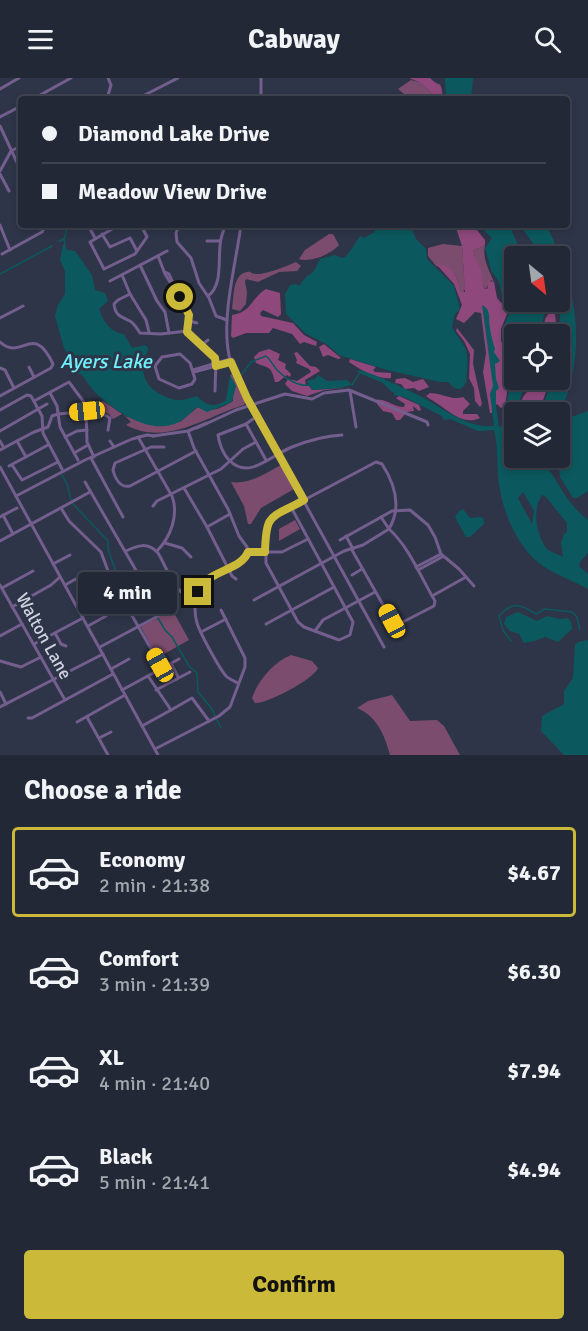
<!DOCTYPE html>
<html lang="en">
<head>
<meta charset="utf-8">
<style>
  body { margin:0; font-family:Signika,sans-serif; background:#2a303e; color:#f1f3f6; height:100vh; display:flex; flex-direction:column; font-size:22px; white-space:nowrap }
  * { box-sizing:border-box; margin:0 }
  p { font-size:20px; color:#a2a6ad }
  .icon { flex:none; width:33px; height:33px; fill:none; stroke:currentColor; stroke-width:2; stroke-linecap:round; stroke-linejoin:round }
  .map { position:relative; height:677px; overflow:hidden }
  .side { display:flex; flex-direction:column; background:#222836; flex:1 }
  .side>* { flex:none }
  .top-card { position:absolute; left:18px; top:18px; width:552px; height:132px; border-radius:6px; box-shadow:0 3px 9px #0003,0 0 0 2px #3f4451; display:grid; align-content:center; height:132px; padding:0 24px; background:#222836 }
  .needle { width:39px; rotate:151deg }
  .controls { position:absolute; left:504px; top:168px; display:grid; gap:12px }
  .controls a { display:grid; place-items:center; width:66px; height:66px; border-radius:6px; background:#222836; box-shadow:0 3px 9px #0003,0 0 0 2px #3f4451; font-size:30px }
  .end { position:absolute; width:27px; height:27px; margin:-14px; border:8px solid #cbb939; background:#111; box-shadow:0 0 0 3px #111 }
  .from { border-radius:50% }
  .bubble { position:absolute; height:42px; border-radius:6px; background:#222836; box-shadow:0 3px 9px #0003,0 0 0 2px #3f4451; font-size:20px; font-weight:800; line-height:42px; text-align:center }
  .car { position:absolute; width:18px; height:36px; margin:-18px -9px; border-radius:8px; box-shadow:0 0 4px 2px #0007; background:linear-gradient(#f5c518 24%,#345 0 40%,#f5c518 0 76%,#345 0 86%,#f5c518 0) }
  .top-card b { display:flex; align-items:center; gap:21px; height:57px; font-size:22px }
  .top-card b+b { border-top:2px solid #3f4451 }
  .top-card i { width:15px; height:15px; background:#f1f3f6 }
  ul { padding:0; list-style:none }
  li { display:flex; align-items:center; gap:18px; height:90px; margin:0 12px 9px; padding:0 12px; border:3px solid transparent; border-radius:6px }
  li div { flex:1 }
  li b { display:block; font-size:22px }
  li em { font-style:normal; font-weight:800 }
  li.on { border-color:#cbb939 }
  li>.icon { width:54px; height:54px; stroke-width:1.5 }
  h2 { padding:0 24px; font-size:27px; line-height:72px }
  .primary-button { display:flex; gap:12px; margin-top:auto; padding:12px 24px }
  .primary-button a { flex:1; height:69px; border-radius:6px; background:#cbb939; color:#111; font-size:24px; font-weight:800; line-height:69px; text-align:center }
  header { display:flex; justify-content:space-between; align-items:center; height:78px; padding:0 24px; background:#222836; font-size:27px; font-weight:800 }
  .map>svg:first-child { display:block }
</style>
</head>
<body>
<header><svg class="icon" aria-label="menu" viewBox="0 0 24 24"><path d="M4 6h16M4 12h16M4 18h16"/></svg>Cabway<svg class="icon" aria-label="search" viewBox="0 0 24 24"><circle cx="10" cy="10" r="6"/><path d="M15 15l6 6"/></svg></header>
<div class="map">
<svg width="588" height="677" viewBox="0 0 588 677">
  <rect width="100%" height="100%" fill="#2e3548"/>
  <g fill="#7c4c6e">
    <path d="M411,2L419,4L435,18V21H410L398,11Z"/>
    <path d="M329,156H333L339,167C331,176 310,185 299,181L305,172Z"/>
    <path d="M443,166L462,168L465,211L463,215H461C457,198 455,191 437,188V189L428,178V170Z"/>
    <path d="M485,167C482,180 489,192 494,204L491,202L485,212L473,176V173Z"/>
    <path d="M296,184L301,188L297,193L279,194L258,204L246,201L245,204L247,214L246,226L240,233L232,231C234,221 232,196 247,194C253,193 249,196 256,196C265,197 287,188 296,184Z"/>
    <path d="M232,296L246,324L244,327C206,338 167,369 126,347L131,344L123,336L127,339L180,344L198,329C210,336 222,330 233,323V313L236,308L230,297Z"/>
    <path d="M103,323L122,336L113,341L109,336L96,331Z"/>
    <path d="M281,387L294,411L261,430L251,446H248L244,428L231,404C249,407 266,395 281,387Z"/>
    <path d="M295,442L300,451L279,463V451Z"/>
    <path d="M173,533L189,562L157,580L141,549L160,536Z"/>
    <path d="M291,577L312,583L318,590C314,601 267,626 255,625L252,620C258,602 274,584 291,577Z"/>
    <path d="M392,617L410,643L437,642L444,648L460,677H390C385,658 377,638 357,630L368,623Z"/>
  </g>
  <g fill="#8e487c">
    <path d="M409,0H430C441,11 441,0 443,21H435V18L419,4Z"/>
    <path d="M455,147H473L485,162V167L473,173V176L481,192L484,211H487L489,203L494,204L497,220L506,230L507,236L501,251V263L512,281L505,328L501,330L497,326L493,330L492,335H490L483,294L486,275L481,235L475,234L464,245L456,241L462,227L454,206L437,187C453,186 458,201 461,214H465L462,168Z"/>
    <path d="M266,211L280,215L281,236L278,239L263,232L260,235L261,238L293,245L304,257L317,264L316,268L304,264L300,266L292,256L273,250L269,255H246L233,260L231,258L232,237C251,235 252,219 266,211Z"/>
    <path d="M546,224H551L555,235L557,256H543L545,241L549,235Z"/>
    <path d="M457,250L474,272L473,286L482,326L480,329L475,323L474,310L469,300L470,276L464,263L456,253Z"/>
    <path d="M324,266L341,280L338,281L328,277L323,279L319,269Z"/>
    <path d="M269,271L280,276L278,282L286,286L285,290L291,296L290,299L287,297L278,304H275C271,288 270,291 256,285L254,279L259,274Z"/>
    <path d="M297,274L310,288L316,289L320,293L305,302L306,308H309L312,312L346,310L325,312L307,318L292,313L285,306L288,301L297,303L311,294L309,291L296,285L297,282L294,275Z"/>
    <path d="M350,281L376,289L373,292L375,294L391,295V300C378,302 359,291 349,284Z"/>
    <path d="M405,300L413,304L423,301L429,309L419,313L414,310L405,311L401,306L395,305L396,301Z"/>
    <path d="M534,302H550L539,334H521C519,321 524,316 534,308Z"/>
    <path d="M430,315C441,315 453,323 463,319L470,326L463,333V336H477L480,340C462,349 445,329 430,321L426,318Z"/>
    <path d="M399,318L419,327L421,332L419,333L413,328L414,333L407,334L400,342H396L392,335L383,333L377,326V322C385,320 394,329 404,329L405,326L396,320Z"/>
  </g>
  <g fill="#0b595e" fill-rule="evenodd">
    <path d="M445,0H473L471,21H446Z"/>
    <path d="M380,147H410L416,161L426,171L427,181L454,208L460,231L455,236L452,249C464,271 469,266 467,294C466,302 468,306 460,311L454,310L448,304H440L387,292L339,277L328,267L305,255L286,236L285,216L290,207L296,206L299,208L306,199L314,193L320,181L335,177C338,178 341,181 345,179C347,178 359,160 360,158L364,160L373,155Z"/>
    <path d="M478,147H509L523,178H514V224H541L545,233L540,256H514V270L503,262L504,248L513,227L502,218L499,204L491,192L485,170L492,160Z"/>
    <path d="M520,147H546C577,206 588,273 560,335L540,334L553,302H560V178H542Z"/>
    <path d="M65,166L67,172L75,173L92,197L95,212L105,215L108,223L99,231C103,243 111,255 124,256L132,270L145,267L148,269V272C138,292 143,309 164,318C169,320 173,322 178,322C184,322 191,320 197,318C206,328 215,330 226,322L230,297L236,308L232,324L207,334L197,329C191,334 185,341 179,344C152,358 118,335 99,318C92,312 87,303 81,296H74V289L64,270L55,238L58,227L65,216V193L60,182L63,167Z"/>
    <path d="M482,227C492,232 488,240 490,250C491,258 493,264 495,271L494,274L500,283L495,286L496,301L499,310L496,313V329L499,349L502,348L513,295L514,293V302H530L529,307L522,315L516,334H514V352L508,366L507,375L511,376L514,373V380H543C544,388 548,389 552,396C563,414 571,429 588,442V475L580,484L579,488L588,496V511C572,502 553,496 539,485C518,469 504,436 500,412C496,392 499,371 494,352L478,353L450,341L444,342L442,338L404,319L394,317V314H392L383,305L357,294L360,292C379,298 397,307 416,316C441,328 466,351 494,348L490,316L493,308ZM523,414L534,433L532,446L518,420ZM542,417L546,419L567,445V454L564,456L561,465L563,479C559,476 549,474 546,470C536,455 532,432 542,417Z"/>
    <path d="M318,297L327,303L347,302L352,307L340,310L312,312L307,303L315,301Z"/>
    <path d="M588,333V413L577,420H573L560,399L558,382L560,380V349L563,342Z"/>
    <path d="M463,431L470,440L482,439L484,442V446L470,459H466L455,439L459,433Z"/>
    <path d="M518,534L537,543L547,538L560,541L568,540L571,544L572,551L558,564L545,559L535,563L524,565L519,556L510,553L504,546L506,539Z"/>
    <path d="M588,562V677H564L541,653L542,638L564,626V613L573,600L575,567L578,564Z"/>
  </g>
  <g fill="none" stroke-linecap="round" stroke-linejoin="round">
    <g stroke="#0b595e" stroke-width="1.5">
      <path d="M64,161L68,147"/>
      <path d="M59,163L64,161L65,166"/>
      <path d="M0,196L52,168"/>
      <path d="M242,296L251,284L266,278C272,283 273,288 278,293C286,301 299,309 310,307"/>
      <path d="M352,307L359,296"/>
      <path d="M62,397L67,406L71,422"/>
      <path d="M73,426L108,463V471L118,500L142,515L155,537"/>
      <path d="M158,540L165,552L172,559L189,588L197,595L198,614L212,631L221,650"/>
      <path d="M511,563L503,552L499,538C513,522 521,527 536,536L545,531L572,534L577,539L580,552"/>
    </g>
    <g stroke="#735e8e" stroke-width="3">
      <path d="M0,11L19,0"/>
      <path d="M33,21L71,0"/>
      <path d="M107,21L111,7L108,0"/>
      <path d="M137,21L178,0"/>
      <path d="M261,21V0"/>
      <path d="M0,39L21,28"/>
      <path d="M0,48L21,93"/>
      <path d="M0,93L11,73L21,68"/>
      <path d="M0,96L9,113"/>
      <path d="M0,147L10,172"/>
      <path d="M88,147L95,160"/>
      <path d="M119,147L90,164L104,191L135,176L147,159L141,147"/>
      <path d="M179,147L176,155L177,164L191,180L199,205L209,220L216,238L227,242"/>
      <path d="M241,147C236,185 221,240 229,277C232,292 240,306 247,320L384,569"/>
      <path d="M102,156L110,169L130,160L137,173"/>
      <path d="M207,163H220"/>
      <path d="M2,176L42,154L46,147"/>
      <path d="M158,178L165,196L189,235L187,253"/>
      <path d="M140,187L157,223L165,234L169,255"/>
      <path d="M165,194L169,196L177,214"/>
      <path d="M122,197L130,216L146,242L149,254"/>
      <path d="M110,203L167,173"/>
      <path d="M130,216L118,222L114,226C115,238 122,239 130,243C135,246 137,251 140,255L161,256L187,253L191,256L216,282L215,313"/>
      <path d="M208,218C224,207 217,177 221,161C222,156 224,151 226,147"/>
      <path d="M0,240L23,228"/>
      <path d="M189,243L197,245"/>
      <path d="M0,264C22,284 33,243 53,286L51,290L0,318"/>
      <path d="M202,267L208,262"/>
      <path d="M180,276L190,285L195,301L192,306L179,310L159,301L155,288L162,279Z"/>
      <path d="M29,289L34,299"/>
      <path d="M0,290L5,292L14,310"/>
      <path d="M193,292L230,281"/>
      <path d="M194,294L231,284"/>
      <path d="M350,313L356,349"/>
      <path d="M50,315L57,328L60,349L78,382"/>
      <path d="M34,323L69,304L86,327L87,364L94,379"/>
      <path d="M0,332L27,317L31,318L42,338L43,355L62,391"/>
      <path d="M246,346L253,341"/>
      <path d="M197,350L236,332L285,316L312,321L324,315L349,312L427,344L428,347"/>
      <path d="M0,353L47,326"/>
      <path d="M188,353L194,370L228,431L239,458L247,469L248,476L243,481C232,488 206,498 200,508C194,517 194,535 197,545C200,555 219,590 226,598C229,601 234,603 238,605"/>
      <path d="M153,358L188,353L207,345"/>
      <path d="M65,359L77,353L87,352"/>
      <path d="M138,359L172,418C179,436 171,459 157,473"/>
      <path d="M0,363L4,370"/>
      <path d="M17,363L26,379"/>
      <path d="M110,363L114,369"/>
      <path d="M164,369H151L115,385L113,392C115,400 120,410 130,408L196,373"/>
      <path d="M0,372L34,354L48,349L52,338L58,336L92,333L105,337L110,340L108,352"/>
      <path d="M74,375L88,367"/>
      <path d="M91,380L123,439"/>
      <path d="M266,382L246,346L218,357C219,365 223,376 229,382C249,403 271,377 292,369C307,363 325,358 342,357"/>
      <path d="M12,387L22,402L58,384"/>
      <path d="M9,388L48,367"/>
      <path d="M0,389L158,677"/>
      <path d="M85,404L137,494"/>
      <path d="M184,410L207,449L232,498L236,501"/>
      <path d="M16,418L85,382L132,361L147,357L154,358"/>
      <path d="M153,428L157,423L221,391L243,371L256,364"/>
      <path d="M291,429L353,544L350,557L339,562L304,549L298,544L266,485V450L272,439L376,384L382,386C395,406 402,429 389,451L381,439"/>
      <path d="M61,430L69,443L101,474L111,501L162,590"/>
      <path d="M3,437L13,456"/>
      <path d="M0,439L17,430"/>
      <path d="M207,449L230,436"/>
      <path d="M346,458L353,471"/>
      <path d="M340,462L392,433L410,432L428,447L435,459L441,476L459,491L474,508"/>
      <path d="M0,463L90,414"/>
      <path d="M165,465L182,470L191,479"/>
      <path d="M126,473C138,467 148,464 158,475C169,493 173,516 196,522"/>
      <path d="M248,474H282L308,461"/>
      <path d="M53,486L70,477"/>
      <path d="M416,489L441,476"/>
      <path d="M418,492L442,479"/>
      <path d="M352,497L362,491"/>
      <path d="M0,507L65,622"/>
      <path d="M65,507L83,497"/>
      <path d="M2,510L33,493"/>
      <path d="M432,518L466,499"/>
      <path d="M254,522L344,473L363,467L389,451C410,470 421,500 435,523L434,528L395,548L352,472"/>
      <path d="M77,528L114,507"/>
      <path d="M126,528L138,521"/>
      <path d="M12,529L51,507L60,499"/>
      <path d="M266,546L334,509"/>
      <path d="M88,548L106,538"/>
      <path d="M315,553L323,542L375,514"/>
      <path d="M201,554L226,541"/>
      <path d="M55,555L61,566L66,568"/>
      <path d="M0,558L22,546"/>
      <path d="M34,566L83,540"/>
      <path d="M100,569L158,538L159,533C147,512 153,512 172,502"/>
      <path d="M0,583L21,589L41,579"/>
      <path d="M171,585L178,599"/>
      <path d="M111,591L129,581"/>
      <path d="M148,598L171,632L192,620L209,643"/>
      <path d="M122,612L179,581"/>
      <path d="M156,612L190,594"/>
      <path d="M0,614L6,626"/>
      <path d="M0,629L103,576"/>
      <path d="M87,639L108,677"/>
      <path d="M28,640H32L113,596"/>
      <path d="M77,644L125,617"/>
      <path d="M142,648L171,632"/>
      <path d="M99,660L111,654"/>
      <path d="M155,671L219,638L230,629L245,589V580L221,532"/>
    </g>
  </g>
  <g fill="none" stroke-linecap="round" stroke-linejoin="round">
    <path stroke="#cbb939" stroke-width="8" d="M180,219L189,237L187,254L215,280L216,288L231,284L247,320L304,422C271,441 266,433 265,474H248C241,493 206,492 198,514"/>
  </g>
  <g text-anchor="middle" stroke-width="6" stroke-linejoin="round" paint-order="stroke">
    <g font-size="18" fill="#ced2df" stroke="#2e3548">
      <text transform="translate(44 558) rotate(61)" y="6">Walton Lane</text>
    </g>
    <g font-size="20" font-style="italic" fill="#6ff2fc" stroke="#2e3548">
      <text x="106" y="290">Ayers Lake</text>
    </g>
  </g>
</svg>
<div class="controls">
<a><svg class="needle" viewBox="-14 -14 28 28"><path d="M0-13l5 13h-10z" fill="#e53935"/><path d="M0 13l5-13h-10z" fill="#a2a6ad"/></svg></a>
<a><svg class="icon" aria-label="locate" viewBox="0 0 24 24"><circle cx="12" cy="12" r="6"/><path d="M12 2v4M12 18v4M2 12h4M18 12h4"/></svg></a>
<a><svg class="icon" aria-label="layers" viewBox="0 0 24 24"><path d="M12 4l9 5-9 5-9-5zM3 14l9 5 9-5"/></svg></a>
</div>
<i class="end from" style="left:180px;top:219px"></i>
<i class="end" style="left:198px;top:514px"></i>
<div class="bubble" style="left:78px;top:494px;width:99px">4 min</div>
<i class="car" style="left:87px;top:333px;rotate:264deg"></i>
<i class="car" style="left:392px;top:543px;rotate:332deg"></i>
<i class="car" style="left:160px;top:587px;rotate:331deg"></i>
<div class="top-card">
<b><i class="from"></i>Diamond Lake Drive</b>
<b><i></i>Meadow View Drive</b>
</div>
</div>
<section class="side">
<h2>Choose a ride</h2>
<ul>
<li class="on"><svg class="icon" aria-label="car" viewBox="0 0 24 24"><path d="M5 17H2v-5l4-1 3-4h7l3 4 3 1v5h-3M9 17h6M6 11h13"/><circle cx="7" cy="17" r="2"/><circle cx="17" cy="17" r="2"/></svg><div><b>Economy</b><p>2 min · 21:38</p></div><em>$4.67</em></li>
<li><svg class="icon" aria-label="car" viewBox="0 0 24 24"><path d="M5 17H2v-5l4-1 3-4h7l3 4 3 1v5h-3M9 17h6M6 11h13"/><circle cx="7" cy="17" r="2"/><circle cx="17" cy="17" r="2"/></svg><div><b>Comfort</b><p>3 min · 21:39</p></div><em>$6.30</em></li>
<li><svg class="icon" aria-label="car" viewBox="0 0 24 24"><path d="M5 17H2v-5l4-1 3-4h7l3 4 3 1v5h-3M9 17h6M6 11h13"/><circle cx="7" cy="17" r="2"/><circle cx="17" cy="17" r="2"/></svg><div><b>XL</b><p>4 min · 21:40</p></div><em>$7.94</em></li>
<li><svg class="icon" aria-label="car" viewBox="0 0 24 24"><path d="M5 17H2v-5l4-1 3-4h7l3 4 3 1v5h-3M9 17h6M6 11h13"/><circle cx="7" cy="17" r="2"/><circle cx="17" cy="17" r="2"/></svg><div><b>Black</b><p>5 min · 21:41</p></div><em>$4.94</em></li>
</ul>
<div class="primary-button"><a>Confirm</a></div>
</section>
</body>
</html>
